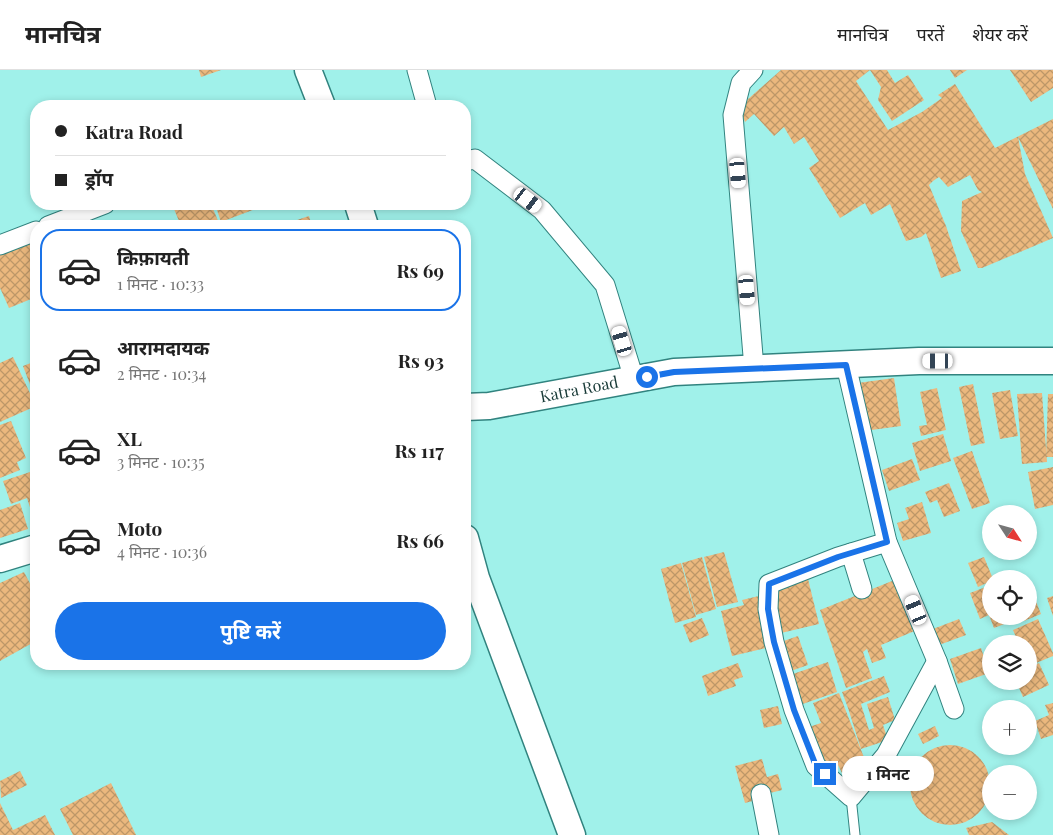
<!DOCTYPE html>
<html lang="hi">
<head>
<meta charset="utf-8">
<style>
  body { margin:0; font-family:"Playfair Display","Noto Sans Devanagari",serif; background:#f2f2f2; color:#222; height:100vh; display:flex; flex-direction:column; font-size:19px; white-space:nowrap }
  * { box-sizing:border-box; margin:0 }
  p { font-size:16px; color:#767676 }
  .icon { flex:none; width:28px; height:28px; fill:none; stroke:currentColor; stroke-width:2; stroke-linecap:round; stroke-linejoin:round }
  .map { position:relative; flex:1; overflow:hidden }
  .details { position:absolute; left:30px; top:150px; width:441px; height:450px; display:flex; flex-direction:column; background:#fff; border-radius:20px; box-shadow:0 2px 8px #0003 }
  .details>* { flex:none }
  .banner { position:absolute; left:30px; top:30px; width:441px; height:110px; border-radius:20px; box-shadow:0 2px 8px #0003; display:grid; align-content:center; height:110px; padding:0 25px; background:#fff }
  .needle { width:32px; rotate:126deg }
  .fabs { position:absolute; left:982px; top:435px; display:grid; gap:10px }
  .fabs a { display:grid; place-items:center; width:55px; height:55px; border-radius:50%; background:#fff; box-shadow:0 2px 8px #0003; font-size:25px }
  .end { position:absolute; width:22px; height:22px; margin:-11px; border:6px solid #1a73e8; background:#fff; box-shadow:0 0 0 2px #fff }
  .from { border-radius:50% }
  .bubble { position:absolute; height:35px; border-radius:18px; background:#fff; box-shadow:0 2px 8px #0003; font-size:16px; font-weight:700; line-height:35px; text-align:center }
  .car { position:absolute; width:15px; height:30px; margin:-15px -8px; border-radius:6px; box-shadow:0 0 4px 1px #0007; background:linear-gradient(#fff 24%,#345 0 40%,#fff 0 76%,#345 0 86%,#fff 0) }
  .banner b { display:flex; align-items:center; gap:18px; height:48px; font-size:19px }
  .banner b+b { border-top:1px solid #e0e0e0 }
  .banner i { width:12px; height:12px; background:#222 }
  ul { padding:9px 0 0; list-style:none }
  li { display:flex; align-items:center; gap:15px; height:82px; margin:0 10px 8px; padding:0 15px; border:2px solid transparent; border-radius:20px }
  li div { flex:1 }
  li b { display:block; font-size:19px }
  li em { font-style:normal; font-weight:700 }
  li.current { border-color:#1a73e8 }
  li>.icon { width:45px; height:45px; stroke-width:1.5 }
  .cta { display:flex; gap:10px; margin-top:auto; padding:10px 25px }
  .cta a { flex:1; height:58px; border-radius:30px; background:#1a73e8; color:#fff; font-size:20px; font-weight:700; line-height:58px; text-align:center }
  header { display:flex; align-items:center; gap:30px; box-sizing:border-box; height:70px; padding:0 25px; background:#fff; border-bottom:1px solid #e0e0e0 }
  header strong { font-size:24px }
  nav { display:flex; gap:28px; margin-inline-start:auto; font-size:18px }
  .map>svg:first-child { display:block }
</style>
</head>
<body>
<header>
<strong>मानचित्र</strong>
<nav><a>मानचित्र</a><a>परतें</a><a>शेयर करें</a></nav>
</header>
<div class="map">
<svg width="1053" height="765" viewBox="0 0 1053 765">
  <defs>
    <pattern id="building-cross-hatch" width="8" height="8" patternUnits="userSpaceOnUse" patternTransform="scale(1.25)"><rect width="8" height="8" fill="#ebb87e"/><path d="M0 0l8 8M0 8l8-8" fill="none" stroke="#bd9768"/></pattern>
  </defs>
  <rect width="100%" height="100%" fill="#a0f1ea"/>
  <g fill="url(#building-cross-hatch)">
    <path d="M199,0H221L201,7Z"/>
    <path d="M781,0H887L895,13L908,5L924,30L892,51L878,30L881,17L870,0L856,11L888,60L922,42L942,28L938,25L955,14L995,78L1053,49V139L1018,67L1025,104L1053,168L982,198H978L961,161L962,131L982,122L978,120L970,105L948,117L939,107L933,111L929,115L946,156L961,201L941,208L926,163L921,167L906,171L890,134L871,145L865,133L840,148L809,98L819,91L804,67L794,74L784,57L774,66L754,44L745,52L739,37Z"/>
    <path d="M950,0H967L955,8Z"/>
    <path d="M1010,0H1053V18L1031,32Z"/>
    <path d="M188,134H211L219,153L212,156H200L199,152L188,156H181L174,139Z"/>
    <path d="M215,134H257L258,138L221,152Z"/>
    <path d="M309,146L312,156H279Z"/>
    <path d="M36,161V227L9,238L0,218V176Z"/>
    <path d="M13,287L36,336L0,352V293Z"/>
    <path d="M36,291V330L23,296Z"/>
    <path d="M894,308L901,356L864,361L858,313Z"/>
    <path d="M973,314L985,373L971,376L959,317Z"/>
    <path d="M937,318L946,360L921,366L919,356L927,355L920,322Z"/>
    <path d="M1010,320L1018,366L1000,369L992,323Z"/>
    <path d="M1042,323L1047,392L1022,394L1017,324Z"/>
    <path d="M1048,324H1053V387H1046Z"/>
    <path d="M11,351L26,388L17,392L20,400L0,408V355Z"/>
    <path d="M943,364L951,391L920,401L912,373Z"/>
    <path d="M972,381L990,433L972,439L953,388Z"/>
    <path d="M912,389L920,410L889,421L882,400Z"/>
    <path d="M1053,397V435L1035,439L1028,402Z"/>
    <path d="M36,400V456L27,428L11,434L3,411Z"/>
    <path d="M949,413L960,441L944,447L937,430L930,433L925,422Z"/>
    <path d="M922,432L931,463L903,471L897,453L909,449L905,438Z"/>
    <path d="M20,433L28,459L0,468V440Z"/>
    <path d="M724,482L738,532L717,537L704,487Z"/>
    <path d="M702,487L716,539L696,545L682,493Z"/>
    <path d="M984,487L993,509H991V511L978,517L968,493Z"/>
    <path d="M681,493L696,547L675,553L661,499Z"/>
    <path d="M24,502L36,525V571L0,591V513Z"/>
    <path d="M808,509L819,554L781,563L771,518Z"/>
    <path d="M897,509L917,560L881,575L886,588L872,593L867,579L863,582L872,608L846,618L820,540Z"/>
    <path d="M1029,514L1041,544L1024,551L1022,546H1029Z"/>
    <path d="M991,515V546H1010L1012,551L994,558L989,545L980,549L970,523Z"/>
    <path d="M763,525L768,550L760,552L766,578L732,586L721,541L744,535L742,530Z"/>
    <path d="M1053,526V546L1047,528Z"/>
    <path d="M702,548L709,565L690,573L683,555Z"/>
    <path d="M959,549L966,565L939,575L933,559Z"/>
    <path d="M1038,549L1053,583V586L1029,596V574H1019L1013,560Z"/>
    <path d="M798,566L808,595L785,603L775,574Z"/>
    <path d="M981,578L989,603L958,614L950,589Z"/>
    <path d="M828,592L837,622L797,636L787,606Z"/>
    <path d="M738,593L743,607L734,610L736,616L708,626L702,606Z"/>
    <path d="M1039,593L1049,615L1023,627L1016,611H1029V598Z"/>
    <path d="M884,606L890,622L861,634L869,660L874,658L867,634L888,627L895,650L883,655L888,670L861,679L848,638L842,622Z"/>
    <path d="M839,623L870,703L847,713L838,695L824,700L809,657L821,653L813,633Z"/>
    <path d="M1053,633V665L1041,669L1035,651L1049,645L1045,635Z"/>
    <path d="M778,636L782,654L764,658L760,640Z"/>
    <path d="M935,656L939,666L923,674L918,664Z"/>
    <circle cx="950" cy="715" r="40"/>
    <path d="M762,689L767,707L778,704L782,720L770,723L771,726L745,733L735,696Z"/>
    <path d="M20,701L27,715L1,728L0,711Z"/>
    <path d="M111,713L136,765H73L60,739Z"/>
    <path d="M0,733L13,760L45,745L55,765H0Z"/>
    <path d="M992,752L1009,765H969L966,758Z"/>
  </g>
  <g fill="none" stroke-linecap="round" stroke-linejoin="round">
    <defs>
      <path id="lane" d="M851,727L855,765"/>
      <g id="street">
        <path d="M417,0L427,36"/>
        <path d="M753,0L741,13L733,45L754,298"/>
        <path d="M465,91L475,89L542,140L605,215L634,309"/>
        <path d="M48,156L105,134"/>
        <path d="M0,175L36,161"/>
        <path d="M846,295L887,472L937,591L954,639"/>
        <path d="M887,472L838,487L769,514L768,539L774,572L794,640L816,696L851,727L886,685L937,591"/>
        <path d="M851,483L862,519"/>
        <path d="M761,724L769,765"/>
      </g>
      <g id="secondary">
        <path d="M308,0L322,36"/>
        <path d="M358,134L365,156"/>
        <path d="M465,337L489,336L674,302L919,291H1053"/>
        <path d="M465,468L476,508L572,765"/>
        <path d="M0,489L36,478"/>
      </g>
    </defs>
    <use href="#lane" stroke="#31837f" stroke-width="11"/>
    <use href="#street" stroke="#31837f" stroke-width="21"/>
    <use href="#secondary" stroke="#31837f" stroke-width="29"/>
    <use href="#lane" stroke="#fff" stroke-width="9"/>
    <use href="#street" stroke="#fff" stroke-width="19"/>
    <use href="#secondary" stroke="#fff" stroke-width="26"/>
  </g>
  <g fill="none" stroke-linecap="round" stroke-linejoin="round">
    <path stroke="#1a73e8" stroke-width="6" d="M647,307L674,302L846,295L887,472L838,487L769,514L768,539L771,556L774,572L794,640L816,696L825,704"/>
  </g>
  <g text-anchor="middle" stroke-width="5" stroke-linejoin="round" paint-order="stroke">
    <g font-size="16" fill="#183a37" stroke="#fff">
      <text transform="translate(579 319) rotate(-11)" y="6">Katra Road</text>
    </g>
  </g>
</svg>
<div class="fabs">
<a><svg class="needle" viewBox="-14 -14 28 28"><path d="M0-13l5 13h-10z" fill="#e53935"/><path d="M0 13l5-13h-10z" fill="#767676"/></svg></a>
<a><svg class="icon" aria-label="locate" viewBox="0 0 24 24"><circle cx="12" cy="12" r="6"/><path d="M12 2v4M12 18v4M2 12h4M18 12h4"/></svg></a>
<a><svg class="icon" aria-label="layers" viewBox="0 0 24 24"><path d="M12 4l9 5-9 5-9-5zM3 14l9 5 9-5"/></svg></a>
<a>+</a>
<a>−</a>
</div>
<i class="end from" style="left:647px;top:307px"></i>
<i class="end" style="left:825px;top:704px"></i>
<div class="bubble" style="left:842px;top:686px;width:92px">1 मिनट</div>
<i class="car" style="left:738px;top:103px;rotate:175deg"></i>
<i class="car" style="left:528px;top:130px;rotate:127deg"></i>
<i class="car" style="left:747px;top:220px;rotate:175deg"></i>
<i class="car" style="left:622px;top:271px;rotate:343deg"></i>
<i class="car" style="left:938px;top:291px;rotate:270deg"></i>
<i class="car" style="left:916px;top:540px;rotate:337deg"></i>
<div class="banner">
<b><i class="from"></i>Katra Road</b>
<b><i></i>ड्रॉप</b>
</div>
<section class="details">
<ul>
<li class="current"><svg class="icon" aria-label="car" viewBox="0 0 24 24"><path d="M5 17H2v-5l4-1 3-4h7l3 4 3 1v5h-3M9 17h6M6 11h13"/><circle cx="7" cy="17" r="2"/><circle cx="17" cy="17" r="2"/></svg><div><b>किफ़ायती</b><p>1 मिनट · 10:33</p></div><em>Rs 69</em></li>
<li><svg class="icon" aria-label="car" viewBox="0 0 24 24"><path d="M5 17H2v-5l4-1 3-4h7l3 4 3 1v5h-3M9 17h6M6 11h13"/><circle cx="7" cy="17" r="2"/><circle cx="17" cy="17" r="2"/></svg><div><b>आरामदायक</b><p>2 मिनट · 10:34</p></div><em>Rs 93</em></li>
<li><svg class="icon" aria-label="car" viewBox="0 0 24 24"><path d="M5 17H2v-5l4-1 3-4h7l3 4 3 1v5h-3M9 17h6M6 11h13"/><circle cx="7" cy="17" r="2"/><circle cx="17" cy="17" r="2"/></svg><div><b>XL</b><p>3 मिनट · 10:35</p></div><em>Rs 117</em></li>
<li><svg class="icon" aria-label="car" viewBox="0 0 24 24"><path d="M5 17H2v-5l4-1 3-4h7l3 4 3 1v5h-3M9 17h6M6 11h13"/><circle cx="7" cy="17" r="2"/><circle cx="17" cy="17" r="2"/></svg><div><b>Moto</b><p>4 मिनट · 10:36</p></div><em>Rs 66</em></li>
</ul>
<div class="cta"><a>पुष्टि करें</a></div>
</section>
</div>
</body>
</html>
